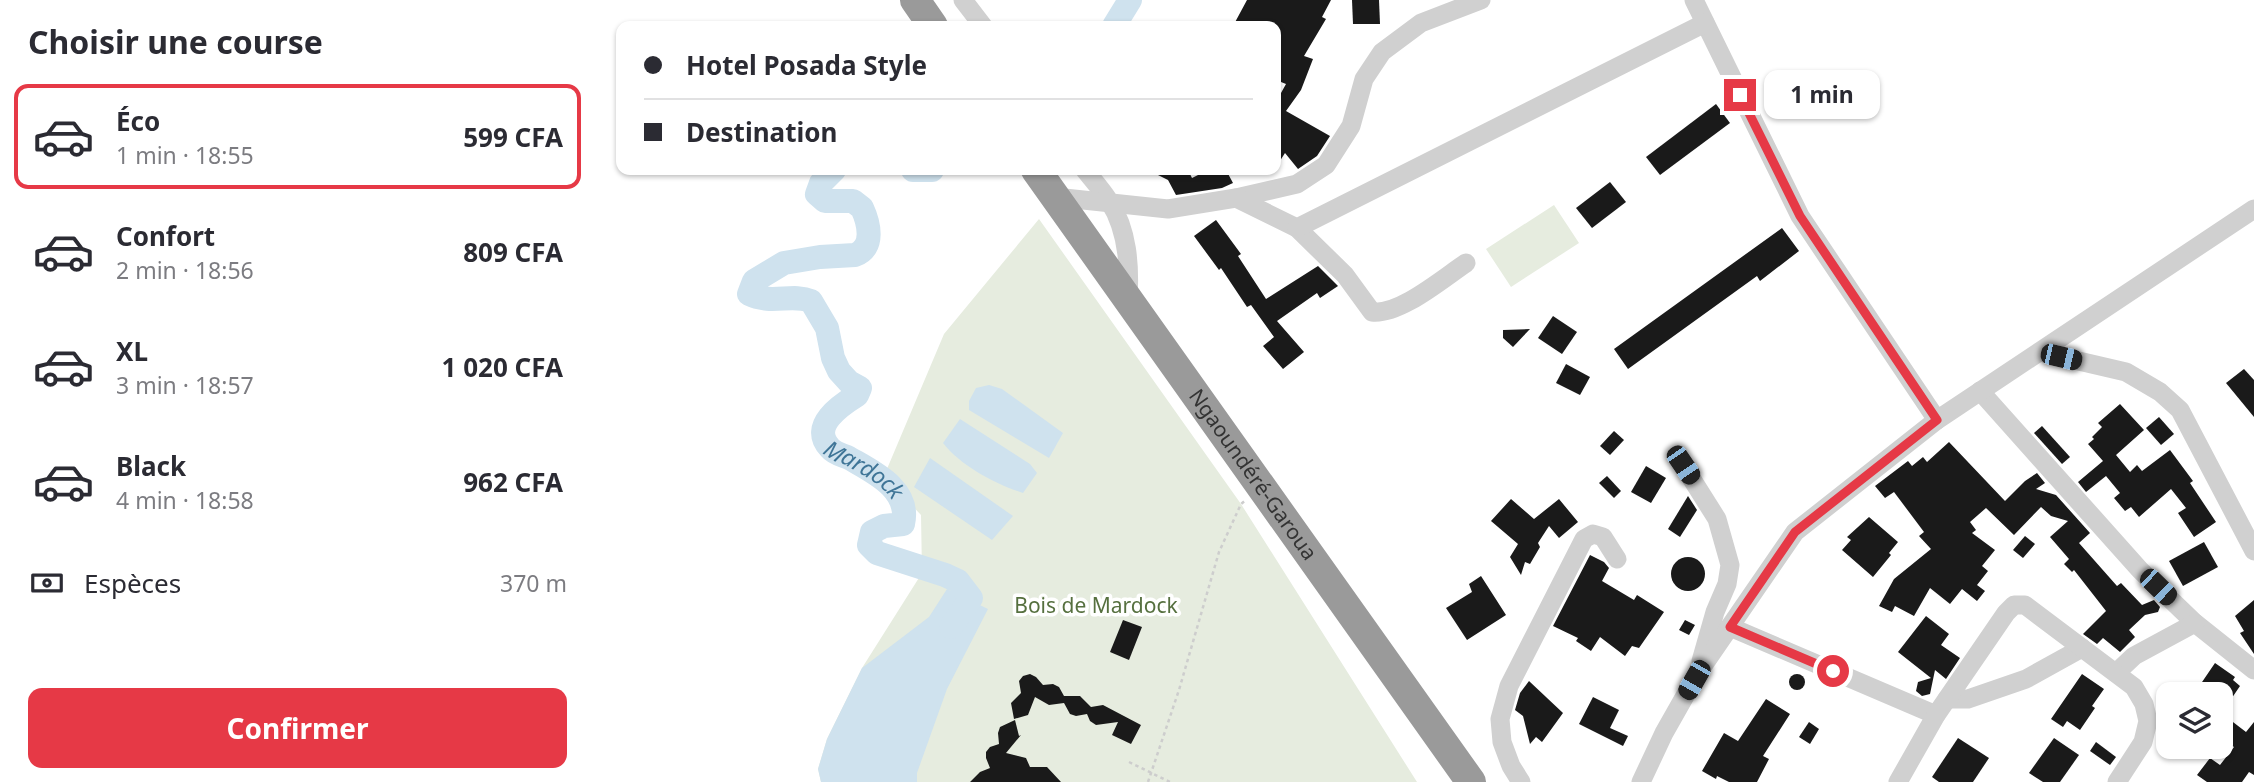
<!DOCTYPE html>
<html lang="fr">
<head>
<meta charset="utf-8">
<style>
  body { margin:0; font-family:"Noto Sans",sans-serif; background:#f2f2f3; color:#2b2b33; height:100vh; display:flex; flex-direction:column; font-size:26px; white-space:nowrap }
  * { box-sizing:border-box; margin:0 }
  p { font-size:23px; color:#7c7c81 }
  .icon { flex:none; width:38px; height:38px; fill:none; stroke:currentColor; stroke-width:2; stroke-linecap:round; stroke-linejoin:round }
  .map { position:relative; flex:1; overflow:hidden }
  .side { display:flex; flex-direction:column; background:#fff; width:595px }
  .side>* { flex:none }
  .banner { position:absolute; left:21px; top:21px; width:665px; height:154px; border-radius:14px; box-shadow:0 2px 5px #0004; display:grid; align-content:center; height:154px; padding:0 28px; background:#fff }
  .controls { position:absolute; left:1561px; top:682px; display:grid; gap:14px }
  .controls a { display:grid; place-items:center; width:77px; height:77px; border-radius:14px; background:#fff; box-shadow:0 2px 5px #0004; font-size:35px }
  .end { position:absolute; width:32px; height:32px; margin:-16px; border:9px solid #e63946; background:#fff; box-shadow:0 0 0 4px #fff }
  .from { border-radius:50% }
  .bubble { position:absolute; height:49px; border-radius:14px; background:#fff; box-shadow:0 2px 5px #0004; font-size:23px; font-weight:700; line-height:49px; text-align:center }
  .car { position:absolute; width:21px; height:42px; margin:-21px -10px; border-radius:9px; box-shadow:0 0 5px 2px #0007; background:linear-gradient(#222 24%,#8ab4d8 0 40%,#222 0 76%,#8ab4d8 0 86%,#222 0) }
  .banner b { display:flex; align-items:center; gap:24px; height:66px; font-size:26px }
  .banner b+b { border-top:2px solid #e1e1e2 }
  .banner i { width:18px; height:18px; background:#2b2b33 }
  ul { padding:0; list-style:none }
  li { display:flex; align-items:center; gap:21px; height:105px; margin:0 14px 10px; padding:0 14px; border:4px solid transparent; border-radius:14px }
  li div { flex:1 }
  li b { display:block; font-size:26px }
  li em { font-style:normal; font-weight:700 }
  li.selected { border-color:#e63946 }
  li>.icon { width:63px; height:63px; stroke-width:1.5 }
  h2 { padding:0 28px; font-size:32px; line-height:84px }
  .pay { display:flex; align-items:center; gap:18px; height:77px; padding:0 28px; font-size:26px }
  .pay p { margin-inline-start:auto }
  .button { display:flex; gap:14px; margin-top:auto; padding:14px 28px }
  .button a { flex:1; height:80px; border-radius:14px; background:#e63946; color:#fff; font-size:28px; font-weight:700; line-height:80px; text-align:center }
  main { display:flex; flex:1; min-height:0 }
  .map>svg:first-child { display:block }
</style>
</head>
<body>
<main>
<section class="side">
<h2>Choisir une course</h2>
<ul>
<li class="selected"><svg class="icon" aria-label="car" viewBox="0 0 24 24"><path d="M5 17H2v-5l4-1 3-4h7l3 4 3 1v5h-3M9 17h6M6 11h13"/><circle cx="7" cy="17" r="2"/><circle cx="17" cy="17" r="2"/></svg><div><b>Éco</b><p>1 min · 18:55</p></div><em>599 CFA</em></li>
<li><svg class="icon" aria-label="car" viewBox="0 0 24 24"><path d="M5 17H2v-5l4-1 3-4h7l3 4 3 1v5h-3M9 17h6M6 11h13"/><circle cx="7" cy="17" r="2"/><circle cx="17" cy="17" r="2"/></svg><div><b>Confort</b><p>2 min · 18:56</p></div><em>809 CFA</em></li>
<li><svg class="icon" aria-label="car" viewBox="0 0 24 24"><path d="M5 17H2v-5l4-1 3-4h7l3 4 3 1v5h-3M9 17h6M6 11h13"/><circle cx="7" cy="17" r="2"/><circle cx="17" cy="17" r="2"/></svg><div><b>XL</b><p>3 min · 18:57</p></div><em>1 020 CFA</em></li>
<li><svg class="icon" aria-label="car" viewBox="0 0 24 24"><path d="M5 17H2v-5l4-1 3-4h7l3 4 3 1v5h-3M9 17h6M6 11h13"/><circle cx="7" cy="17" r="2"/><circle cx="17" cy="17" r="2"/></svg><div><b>Black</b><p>4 min · 18:58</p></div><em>962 CFA</em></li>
</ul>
<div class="pay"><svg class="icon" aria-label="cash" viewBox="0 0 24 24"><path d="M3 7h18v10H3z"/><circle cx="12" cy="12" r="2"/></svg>Espèces<p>370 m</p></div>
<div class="button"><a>Confirmer</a></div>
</section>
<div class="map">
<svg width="1659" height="782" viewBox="0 0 1659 782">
  <rect width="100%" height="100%" fill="#fff"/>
  <g fill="#e6ecdf">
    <path d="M959,205L984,243L916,287L891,249Z"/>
    <path d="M444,219L646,504L822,782H226L223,769L232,739L267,668L327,573L326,515L289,476L349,334Z"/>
  </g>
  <g fill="#cfe2ee">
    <path d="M394,385L407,389L468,433L454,458L374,410V401L381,388Z"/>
    <path d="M365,419L435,464L442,473L428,493C400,484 366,466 348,443Z"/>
    <path d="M335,458L418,516L397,540L319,487Z"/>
    <path d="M352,589L393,609L352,689L322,773V782H226L223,769L232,739L267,668L334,617Z"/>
  </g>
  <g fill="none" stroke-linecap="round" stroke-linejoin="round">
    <g stroke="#cfe2ee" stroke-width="24">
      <path d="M519,26L535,0"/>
      <path id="s1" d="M239,170L226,183L222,194L230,201H258L267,208C274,223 280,248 260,255L225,257L189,263L159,281L154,294C177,305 197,293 216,301L232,328L238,358L244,371L254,382L265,388L262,395C246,405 214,426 235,448C240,454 248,455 254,458C278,472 316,489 308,524L289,526L277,532L274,545L282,553L350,575L363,581L376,598L356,627"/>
      <path d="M318,170H337"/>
    </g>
  </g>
  <g fill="#1a1a1a">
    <path d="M652,0H736L727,17L731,19L709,56L718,59L706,90L691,111L735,136L722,156L703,169L690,153L681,167V102L691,84L681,80L684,71L681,69V26H638Z"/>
    <path d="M757,0H784L785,24H758Z"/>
    <path d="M1121,104L1135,123L1065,175L1051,157Z"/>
    <path d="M553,170H593L597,178L613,170H631L638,183L627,188L581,195L573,180Z"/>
    <path d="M1015,182L1031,202L997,228L981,208Z"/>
    <path d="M621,220L646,254L643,256L671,299L723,266L743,286L725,298L722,293L682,321L709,352L688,369L668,346L679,337L656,305L652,307L626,268L624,270L599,236Z"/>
    <path d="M1187,228L1204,251L1165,281L1162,276L1033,369L1019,349Z"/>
    <path d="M958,316L982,332L967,354L943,338Z"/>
    <path d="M935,329L918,347L908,338V330Z"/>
    <path d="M971,364L995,377L985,395L961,383Z"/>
    <path d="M1649,369L1659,380V417L1631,383Z"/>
    <path d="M1525,404L1549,430L1521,455L1535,472L1542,465L1547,471L1575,450L1598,481L1595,483L1621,522L1599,537L1583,513L1591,508L1576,489L1544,517L1536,507L1530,511L1519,498L1525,493L1511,476L1491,492L1483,482L1508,461L1493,444L1499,439L1497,437L1507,427L1503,423Z"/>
    <path d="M1564,417L1579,434L1566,445L1551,428Z"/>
    <path d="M1447,426L1475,457L1467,464L1439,433Z"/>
    <path d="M1019,431L1029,440L1015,455L1005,446Z"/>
    <path d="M1354,442L1410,501L1430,481L1442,473L1450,483L1441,489L1461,495L1495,533L1484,543L1522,586L1526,583L1547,605L1559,600L1565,607L1563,612L1550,615L1534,630L1540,637L1525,652L1508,638L1502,644L1488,634L1511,611L1479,570L1477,572L1469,564L1474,559L1455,537L1473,521L1456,516L1446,507L1419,535L1391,508L1375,522L1381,530L1377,533L1400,550L1387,566L1393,571L1382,585L1390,591L1382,601L1367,589L1355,604L1335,588L1319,616L1300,606L1297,612L1284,606L1299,579L1336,549L1324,536L1329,532L1299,492L1290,498L1280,486L1313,461L1317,466L1328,457L1332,462Z"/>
    <path d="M1051,466L1071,478L1056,503L1036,492Z"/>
    <path d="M1012,476L1026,491L1019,498L1004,483Z"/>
    <path d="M1093,496L1102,510L1085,537L1073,529Z"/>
    <path d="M916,499L939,519L964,499L983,522L964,538L954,526L943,543L945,547L935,564L930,562L926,575L915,557L923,544L896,521Z"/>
    <path d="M1274,517L1303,542L1294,553L1296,555L1278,577L1247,550L1256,540L1252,537Z"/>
    <path d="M1430,536L1440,544L1428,558L1418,550Z"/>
    <path d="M1609,542L1623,567L1588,586L1574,561Z"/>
    <path d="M995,555L1009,562L1014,568L1007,581L1039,600L1042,595L1069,612L1044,648L1037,646L1030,656L1005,637L996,651L981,641L983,638L958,626Z"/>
    <circle cx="1093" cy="574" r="17"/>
    <path d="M886,576L911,615L872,640L851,608L877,592L874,584Z"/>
    <path d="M1659,600V654L1645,633L1649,631L1640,616Z"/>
    <path d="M1331,616L1354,634L1346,645L1365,658L1351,679L1340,670L1335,694L1327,696L1321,691L1323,682L1336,678L1303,652Z"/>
    <path d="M528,620L547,627L534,660L515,652Z"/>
    <path d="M1090,620L1100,625L1094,635L1084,630Z"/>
    <path d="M1620,663L1640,677L1638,680L1645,686L1626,714V695H1619L1605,685Z"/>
    <circle cx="1202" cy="682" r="8"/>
    <path d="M435,674L441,677L448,685L458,684L464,687L469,696H485L496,707L508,705L546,725L536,744L517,735L523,722L501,725L495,721L492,714L481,716L475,714L469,703L454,705L440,697L433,715L419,719L416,703L426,693L424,681L428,676Z"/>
    <path d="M1487,674L1509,689L1497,706L1500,708L1485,730L1472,721L1468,727L1456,719Z"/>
    <path d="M934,681L968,713L947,742L941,737L935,744L928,716L920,710L925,693Z"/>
    <path d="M998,697L1024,710L1015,728L1033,736L1028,746L984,724Z"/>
    <path d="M1171,699L1195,714L1168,756L1174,759L1162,782H1134L1122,776L1121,779L1107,771L1129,733L1143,741Z"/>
    <path d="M1634,719L1651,732L1659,722V775L1654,772L1647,782H1612L1602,775L1615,758L1625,765L1639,747L1626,738V730Z"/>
    <path d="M420,720L424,736L426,735L411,753L431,758L435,767H452L466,782H375L385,772L395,768L391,758V752L395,747L404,744L403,733L405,727Z"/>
    <path d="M1214,722L1224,729L1215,744L1204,737Z"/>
    <path d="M1363,738L1394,758L1378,782H1344L1337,777Z"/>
    <path d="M1459,738L1484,755L1465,782H1448L1434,773Z"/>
    <path d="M1501,742L1521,757L1515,765L1495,751Z"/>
  </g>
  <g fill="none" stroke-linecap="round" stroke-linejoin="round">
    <g stroke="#cdcdcd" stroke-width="2.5" stroke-dasharray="3.5 3.5" stroke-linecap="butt">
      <path d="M534,762L575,782"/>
      <path d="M553,782L584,690L624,552L646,504L651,500"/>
    </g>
    <g stroke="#d0d0d0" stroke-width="19">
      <path d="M368,0L388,26"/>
      <path d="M1099,0L1205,216L1342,420"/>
      <path d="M490,170C498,180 507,190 514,201C533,230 535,266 533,299"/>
      <path d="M460,197L573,209L641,198L702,184L731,165L756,126L769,79L787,52L826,23L886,0"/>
      <path d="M641,198L702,228L750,275L777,312C805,315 847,279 871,263"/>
      <path d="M702,228L1110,23"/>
      <path d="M1445,352L1531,372L1565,392L1585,410L1659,551"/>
      <path d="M1385,391L1545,570L1600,623L1659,670"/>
      <path d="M1088,465L1122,519L1135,565L1132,584L1120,612L1106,661"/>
      <path d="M1135,627L1341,715"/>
      <path d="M1521,673L1539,656L1600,623"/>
      <path d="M1352,699H1373L1431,679L1487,648"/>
      <path d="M926,782L916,766L907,742L905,719L914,686L989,539L998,534L1008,537L1022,559"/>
      <path d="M1046,782L1069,733L1103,673L1200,532L1342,420L1659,209"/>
      <path d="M1303,782L1341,715L1411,613L1419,605H1430L1539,687L1549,704L1553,721L1548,742L1522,782"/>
    </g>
    <g stroke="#9a9a9a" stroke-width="30">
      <path d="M320,0L338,26"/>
      <path id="s2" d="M441,170L876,782"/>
    </g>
  </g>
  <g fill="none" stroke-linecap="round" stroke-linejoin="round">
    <path stroke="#e63946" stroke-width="9" d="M1145,95L1205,216L1342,420L1200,532L1135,627L1238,671"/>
  </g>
  <g text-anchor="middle" stroke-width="7" stroke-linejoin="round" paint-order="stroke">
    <g font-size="21" fill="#333" stroke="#fff">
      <text dy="7" stroke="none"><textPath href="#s2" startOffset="374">Ngaoundéré-Garoua</textPath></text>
    </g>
    <g font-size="21" fill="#56703f" stroke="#fff">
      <text x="501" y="613">Bois de Mardock</text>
    </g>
    <g font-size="23" font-style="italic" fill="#3f7597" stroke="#fff">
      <text dy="8" stroke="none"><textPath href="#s1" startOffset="539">Mardock</textPath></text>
    </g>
  </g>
</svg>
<div class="controls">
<a><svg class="icon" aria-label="layers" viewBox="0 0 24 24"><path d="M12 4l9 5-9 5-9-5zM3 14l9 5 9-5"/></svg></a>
</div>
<i class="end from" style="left:1238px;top:671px"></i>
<i class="end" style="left:1145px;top:95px"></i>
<div class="bubble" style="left:1169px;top:70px;width:116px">1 min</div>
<i class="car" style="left:1466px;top:357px;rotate:103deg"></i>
<i class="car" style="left:1088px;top:465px;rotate:146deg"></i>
<i class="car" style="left:1563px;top:587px;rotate:134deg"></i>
<i class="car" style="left:1099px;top:680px;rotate:210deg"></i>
<div class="banner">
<b><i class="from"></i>Hotel Posada Style</b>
<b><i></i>Destination</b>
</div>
</div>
</main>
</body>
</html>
